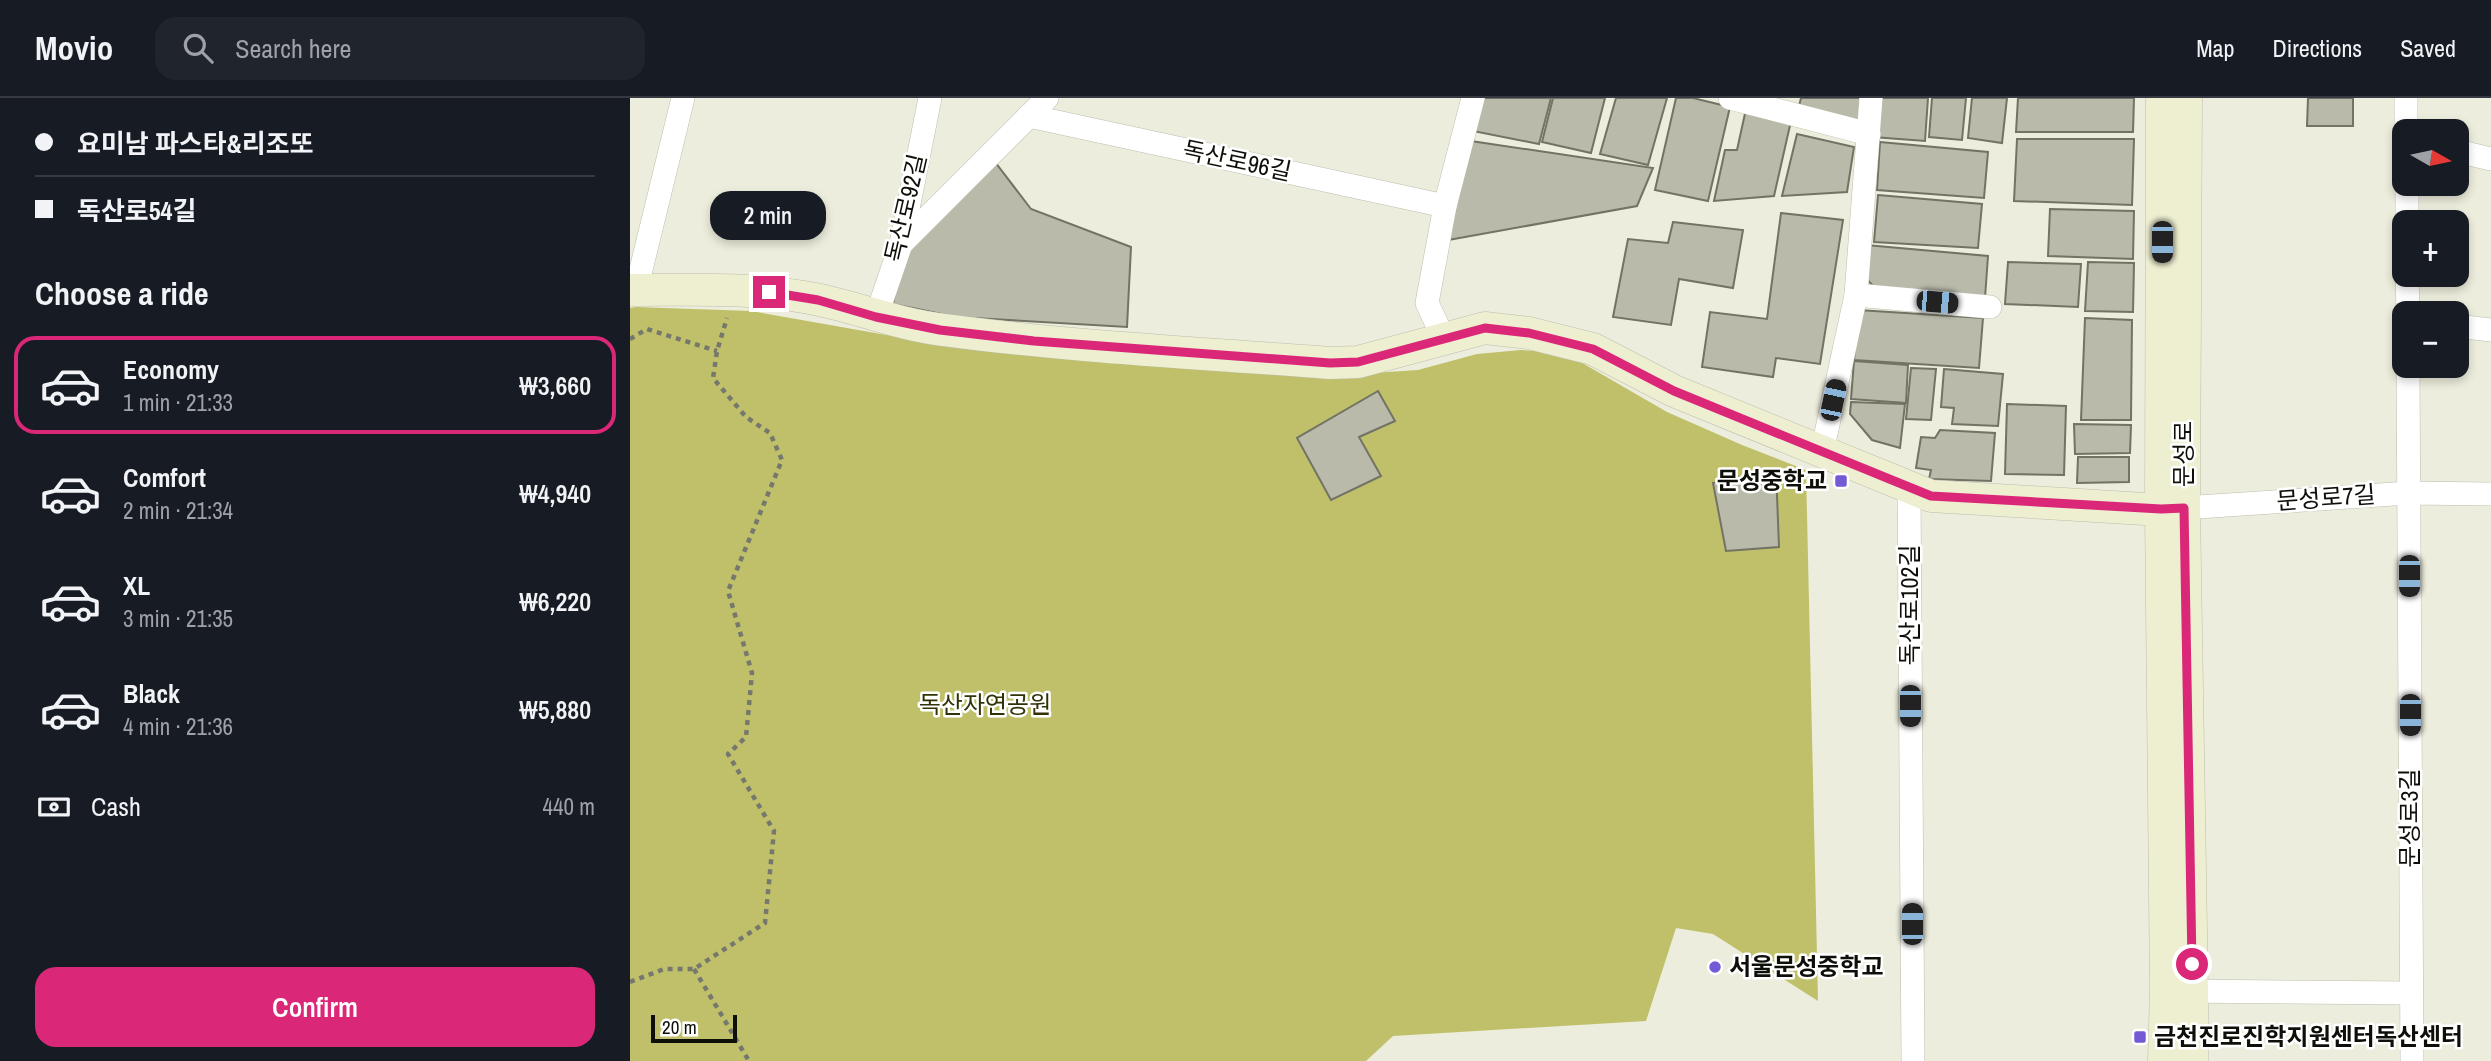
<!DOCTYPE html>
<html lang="en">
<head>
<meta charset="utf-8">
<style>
  body { margin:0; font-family:"Archivo Narrow","Noto Sans KR",sans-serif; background:#20242c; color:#f1f3f6; height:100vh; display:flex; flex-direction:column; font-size:26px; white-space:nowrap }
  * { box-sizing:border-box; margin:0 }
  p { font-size:23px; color:#9ea1a6 }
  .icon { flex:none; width:38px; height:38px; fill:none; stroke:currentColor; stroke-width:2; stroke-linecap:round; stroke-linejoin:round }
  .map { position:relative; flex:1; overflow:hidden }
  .details { display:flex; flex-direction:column; background:#171b24; width:630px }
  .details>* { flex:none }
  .guide { display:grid; align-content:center; height:154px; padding:0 35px; background:#171b24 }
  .needle { width:46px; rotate:99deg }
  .fabs { position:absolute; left:1762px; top:21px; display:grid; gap:14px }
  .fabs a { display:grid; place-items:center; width:77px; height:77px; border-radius:14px; background:#171b24; box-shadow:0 4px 10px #0003; font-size:35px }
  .scale { position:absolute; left:21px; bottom:18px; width:86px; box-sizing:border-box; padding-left:7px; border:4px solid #0f0f0a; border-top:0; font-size:19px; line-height:24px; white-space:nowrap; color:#0f0f0a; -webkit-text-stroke:5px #fff; paint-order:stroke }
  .end { position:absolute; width:32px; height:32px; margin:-16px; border:9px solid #db2777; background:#fff; box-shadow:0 0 0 4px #fff }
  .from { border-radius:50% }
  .bubble { position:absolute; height:49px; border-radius:21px; background:#171b24; box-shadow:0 4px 10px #0003; font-size:23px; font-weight:600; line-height:49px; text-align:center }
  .car { position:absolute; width:21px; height:42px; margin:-21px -10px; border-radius:9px; box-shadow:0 0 5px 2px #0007; background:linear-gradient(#222 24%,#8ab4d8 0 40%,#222 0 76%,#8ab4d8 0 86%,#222 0) }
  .guide b { display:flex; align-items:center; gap:24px; height:66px; font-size:26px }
  .guide b+b { border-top:2px solid #363941 }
  .guide i { width:18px; height:18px; background:#f1f3f6 }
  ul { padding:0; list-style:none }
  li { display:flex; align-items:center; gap:21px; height:98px; margin:0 14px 10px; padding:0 21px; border:4px solid transparent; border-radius:21px }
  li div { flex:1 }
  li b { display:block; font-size:26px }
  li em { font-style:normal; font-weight:600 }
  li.active { border-color:#db2777 }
  li>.icon { width:63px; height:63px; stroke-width:1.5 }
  h2 { padding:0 35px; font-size:32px; line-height:84px }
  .pay { display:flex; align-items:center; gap:18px; height:77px; padding:0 35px; font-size:26px }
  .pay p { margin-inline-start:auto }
  .primary-button { display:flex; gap:14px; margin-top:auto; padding:14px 35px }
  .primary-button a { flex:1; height:80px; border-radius:21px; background:#db2777; color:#fff; font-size:28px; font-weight:600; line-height:80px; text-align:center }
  header { display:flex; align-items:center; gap:42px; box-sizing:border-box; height:98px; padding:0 35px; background:#171b24; border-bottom:2px solid #363941 }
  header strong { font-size:33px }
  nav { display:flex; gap:38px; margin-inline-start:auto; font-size:24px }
  .search { width:490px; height:63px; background:#20242c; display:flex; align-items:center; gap:18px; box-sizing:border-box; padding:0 24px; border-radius:21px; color:#9ea1a6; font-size:26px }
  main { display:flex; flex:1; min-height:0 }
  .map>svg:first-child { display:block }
</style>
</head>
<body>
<header>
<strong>Movio</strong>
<div class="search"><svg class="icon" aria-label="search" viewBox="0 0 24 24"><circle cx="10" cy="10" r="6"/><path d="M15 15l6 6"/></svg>Search here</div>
<nav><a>Map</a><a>Directions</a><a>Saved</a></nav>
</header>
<main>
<section class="details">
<div class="guide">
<b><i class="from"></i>요미남 파스타&amp;리조또</b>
<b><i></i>독산로54길</b>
</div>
<h2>Choose a ride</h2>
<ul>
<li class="active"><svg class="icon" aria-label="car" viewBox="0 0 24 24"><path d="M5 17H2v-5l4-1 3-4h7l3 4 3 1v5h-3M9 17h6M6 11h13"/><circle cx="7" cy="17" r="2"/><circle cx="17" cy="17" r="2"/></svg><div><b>Economy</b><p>1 min · 21:33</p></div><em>₩3,660</em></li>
<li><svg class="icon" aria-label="car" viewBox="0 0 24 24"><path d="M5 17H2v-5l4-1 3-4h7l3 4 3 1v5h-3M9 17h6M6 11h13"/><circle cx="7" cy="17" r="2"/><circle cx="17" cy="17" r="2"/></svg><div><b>Comfort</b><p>2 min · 21:34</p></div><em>₩4,940</em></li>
<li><svg class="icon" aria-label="car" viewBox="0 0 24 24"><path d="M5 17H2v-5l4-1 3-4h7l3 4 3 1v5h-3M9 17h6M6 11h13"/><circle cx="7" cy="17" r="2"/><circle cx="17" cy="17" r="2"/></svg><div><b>XL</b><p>3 min · 21:35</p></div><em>₩6,220</em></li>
<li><svg class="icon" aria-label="car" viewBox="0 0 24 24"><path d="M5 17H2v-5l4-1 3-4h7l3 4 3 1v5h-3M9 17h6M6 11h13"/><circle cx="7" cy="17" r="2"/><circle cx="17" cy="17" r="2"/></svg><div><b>Black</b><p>4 min · 21:36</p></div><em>₩5,880</em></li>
</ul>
<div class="pay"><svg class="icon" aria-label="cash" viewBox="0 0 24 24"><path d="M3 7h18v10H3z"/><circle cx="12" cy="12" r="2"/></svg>Cash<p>440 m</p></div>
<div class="primary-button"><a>Confirm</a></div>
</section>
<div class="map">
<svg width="1861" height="963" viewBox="0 0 1861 963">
  <rect width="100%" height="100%" fill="#eceddc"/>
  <path fill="#bfc069" d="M6,209L121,213L330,250L712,277L788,272L847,256L891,252L935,255L1037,314L1112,347L1176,372L1188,903L1083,836L1046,830L1016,923L763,938L736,963H0V210Z"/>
  <g fill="#b9baaa" stroke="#727364" stroke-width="2">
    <path d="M846,0H921L909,46L838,32Z"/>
    <path d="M923,0H975L961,55L912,44Z"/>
    <path d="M986,0H1037L1018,67L970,56Z"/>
    <path d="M1046,0H1063L1100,9L1078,103L1025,92Z"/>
    <path d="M1171,0H1240L1238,34L1167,16Z"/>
    <path d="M1245,0H1298L1295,43L1243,39Z"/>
    <path d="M1302,0H1336L1332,42L1299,39Z"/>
    <path d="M1342,0H1377L1372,45L1338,40Z"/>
    <path d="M1388,0H1504L1503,34H1386Z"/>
    <path d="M1678,0H1723V28H1677Z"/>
    <path d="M1116,11L1161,23L1144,98L1084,103L1095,52H1107Z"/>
    <path d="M1167,36L1224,49L1217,94L1152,98Z"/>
    <path d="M1387,41H1504L1502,107L1384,103Z"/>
    <path d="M841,43L1023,70L1007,108L813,143Z"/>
    <path d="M1250,44L1358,54L1354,100L1247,92Z"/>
    <path d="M362,60L401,111L501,149L497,229L326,219L263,206L275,147Z"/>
    <path d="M1248,97L1352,106L1348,150L1244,144Z"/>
    <path d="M1420,111L1504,113L1503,161L1418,158Z"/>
    <path d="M1151,115L1213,122L1190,266L1146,260L1143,279L1072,269L1080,214L1137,221Z"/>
    <path d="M1043,124L1113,132L1103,190L1049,181L1041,227L983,219L998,141L1038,145Z"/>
    <path d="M1236,147L1358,158L1355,200L1244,189L1233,177Z"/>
    <path d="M1378,164L1451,166L1448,209L1375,206Z"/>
    <path d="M1458,164L1504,165L1503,214L1455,213Z"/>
    <path d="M1228,212L1353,220L1349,270L1224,262Z"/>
    <path d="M1455,220L1502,222L1501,322H1451Z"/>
    <path d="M1224,263L1278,267L1276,305L1221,301Z"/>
    <path d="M1281,270L1306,271L1301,322L1276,321Z"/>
    <path d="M1314,271L1373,276L1368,328L1322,326L1324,310L1311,309Z"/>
    <path d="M748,293L765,323L729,339L751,378L701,402L667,340Z"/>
    <path d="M1221,304L1275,306L1270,350L1242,342L1220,316Z"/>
    <path d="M1377,306L1436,308L1434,377L1375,376Z"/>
    <path d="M1444,326L1501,327L1500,355L1445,356Z"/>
    <path d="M1310,332L1365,335L1361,383L1299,381L1301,372L1286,370L1291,339L1305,340Z"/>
    <path d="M1448,359H1499V384L1447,385Z"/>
    <path d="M1146,372L1149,449L1096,453L1083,385Z"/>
  </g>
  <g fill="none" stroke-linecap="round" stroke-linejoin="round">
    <defs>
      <g id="street">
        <path d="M1100,0L1239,36"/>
        <path d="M399,18L815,108"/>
        <path d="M1776,33V0"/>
        <path d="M1827,53L1861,61"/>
        <path d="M1777,86V124"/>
        <path d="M271,146L417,0"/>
        <path d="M1777,177L1778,215"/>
        <path d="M6,192L53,0"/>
        <path d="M1226,197L1360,209"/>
        <path d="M246,219L271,146L300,0"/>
        <path d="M1827,228L1861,232"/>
        <path d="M813,239L797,205L815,108L843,0"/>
        <path d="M1778,268L1782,963"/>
        <path d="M1192,354L1226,197L1241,0"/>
        <path d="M1279,389L1283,963"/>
        <path d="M1538,411L1779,395L1861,396"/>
        <path d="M1547,893L1781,895"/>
      </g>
      <g id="secondary">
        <path d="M1532,0L1531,412L1536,893L1534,963"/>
        <path d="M1556,0L1554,410L1562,893V963"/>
        <path d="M0,192C62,192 124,189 185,201C229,210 270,227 314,232C442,249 572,255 700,265L728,264L855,230L899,235L963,251L1044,293L1301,398L1531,412"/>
      </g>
    </defs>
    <use href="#street" stroke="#bdbeae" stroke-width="24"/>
    <use href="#secondary" stroke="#bdbeae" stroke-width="33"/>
    <g stroke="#77786d" stroke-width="4.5" stroke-dasharray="5 5" stroke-linecap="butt">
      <path d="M0,241L17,231L87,253"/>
      <path d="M64,871L119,963"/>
      <path d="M0,884L34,871H64L135,825L144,733L98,656L116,639L122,575L98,493L152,362L140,335L116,319L83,280L87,253L97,220"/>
    </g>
    <use href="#street" stroke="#fff" stroke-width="23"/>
    <use href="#secondary" stroke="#eeeed1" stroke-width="32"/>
  </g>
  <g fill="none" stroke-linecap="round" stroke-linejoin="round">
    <path stroke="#db2777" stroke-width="9" d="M139,194L188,202L246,219L310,232L404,243L700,265L728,264L855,230L899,235L963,251L1044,293L1301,398L1531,411L1554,410L1562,866"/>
  </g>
  <g fill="#755ad5" stroke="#fff" stroke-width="2.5">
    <rect x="1204" y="376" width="14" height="14" rx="3.5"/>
    <circle cx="1085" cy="869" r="7"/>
    <rect x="1503" y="932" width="14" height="14" rx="3.5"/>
  </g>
  <g text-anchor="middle" stroke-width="5" stroke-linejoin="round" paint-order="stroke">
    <g font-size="24" fill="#0f0f0a" stroke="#fff">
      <text transform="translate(607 63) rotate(12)" y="8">독산로96길</text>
      <text transform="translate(276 110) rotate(-77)" y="8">독산로92길</text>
      <text transform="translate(1554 356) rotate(-90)" y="8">문성로</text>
      <text transform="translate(1696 400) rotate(-4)" y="8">문성로7길</text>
      <text transform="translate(1280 507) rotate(-90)" y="8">독산로102길</text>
      <text transform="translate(1780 720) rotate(-90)" y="8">문성로3길</text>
    </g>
    <g font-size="24" font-weight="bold" fill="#0f0f0a" stroke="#fff" text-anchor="start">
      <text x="1197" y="391" text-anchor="end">문성중학교</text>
      <text x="1099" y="877">서울문성중학교</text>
      <text x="1524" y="947">금천진로진학지원센터독산센터</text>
    </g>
    <g font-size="24" fill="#323207" stroke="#fff">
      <text x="355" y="615">독산자연공원</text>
    </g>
  </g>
</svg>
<div class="fabs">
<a><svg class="needle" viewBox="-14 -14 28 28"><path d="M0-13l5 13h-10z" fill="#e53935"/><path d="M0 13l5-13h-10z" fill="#9ea1a6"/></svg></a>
<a>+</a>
<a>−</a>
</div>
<div class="scale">20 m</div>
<i class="end from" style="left:1562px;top:866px"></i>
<i class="end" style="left:139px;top:194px"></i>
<div class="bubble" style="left:80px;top:93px;width:116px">2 min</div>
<i class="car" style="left:1532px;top:144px;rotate:180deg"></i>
<i class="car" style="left:1307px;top:204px;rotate:95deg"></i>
<i class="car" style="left:1203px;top:302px;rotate:12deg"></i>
<i class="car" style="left:1779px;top:478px;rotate:180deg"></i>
<i class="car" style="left:1280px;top:608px;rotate:180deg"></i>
<i class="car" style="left:1780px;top:617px;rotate:180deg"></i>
<i class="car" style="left:1282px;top:826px;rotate:0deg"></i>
</div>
</main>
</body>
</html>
